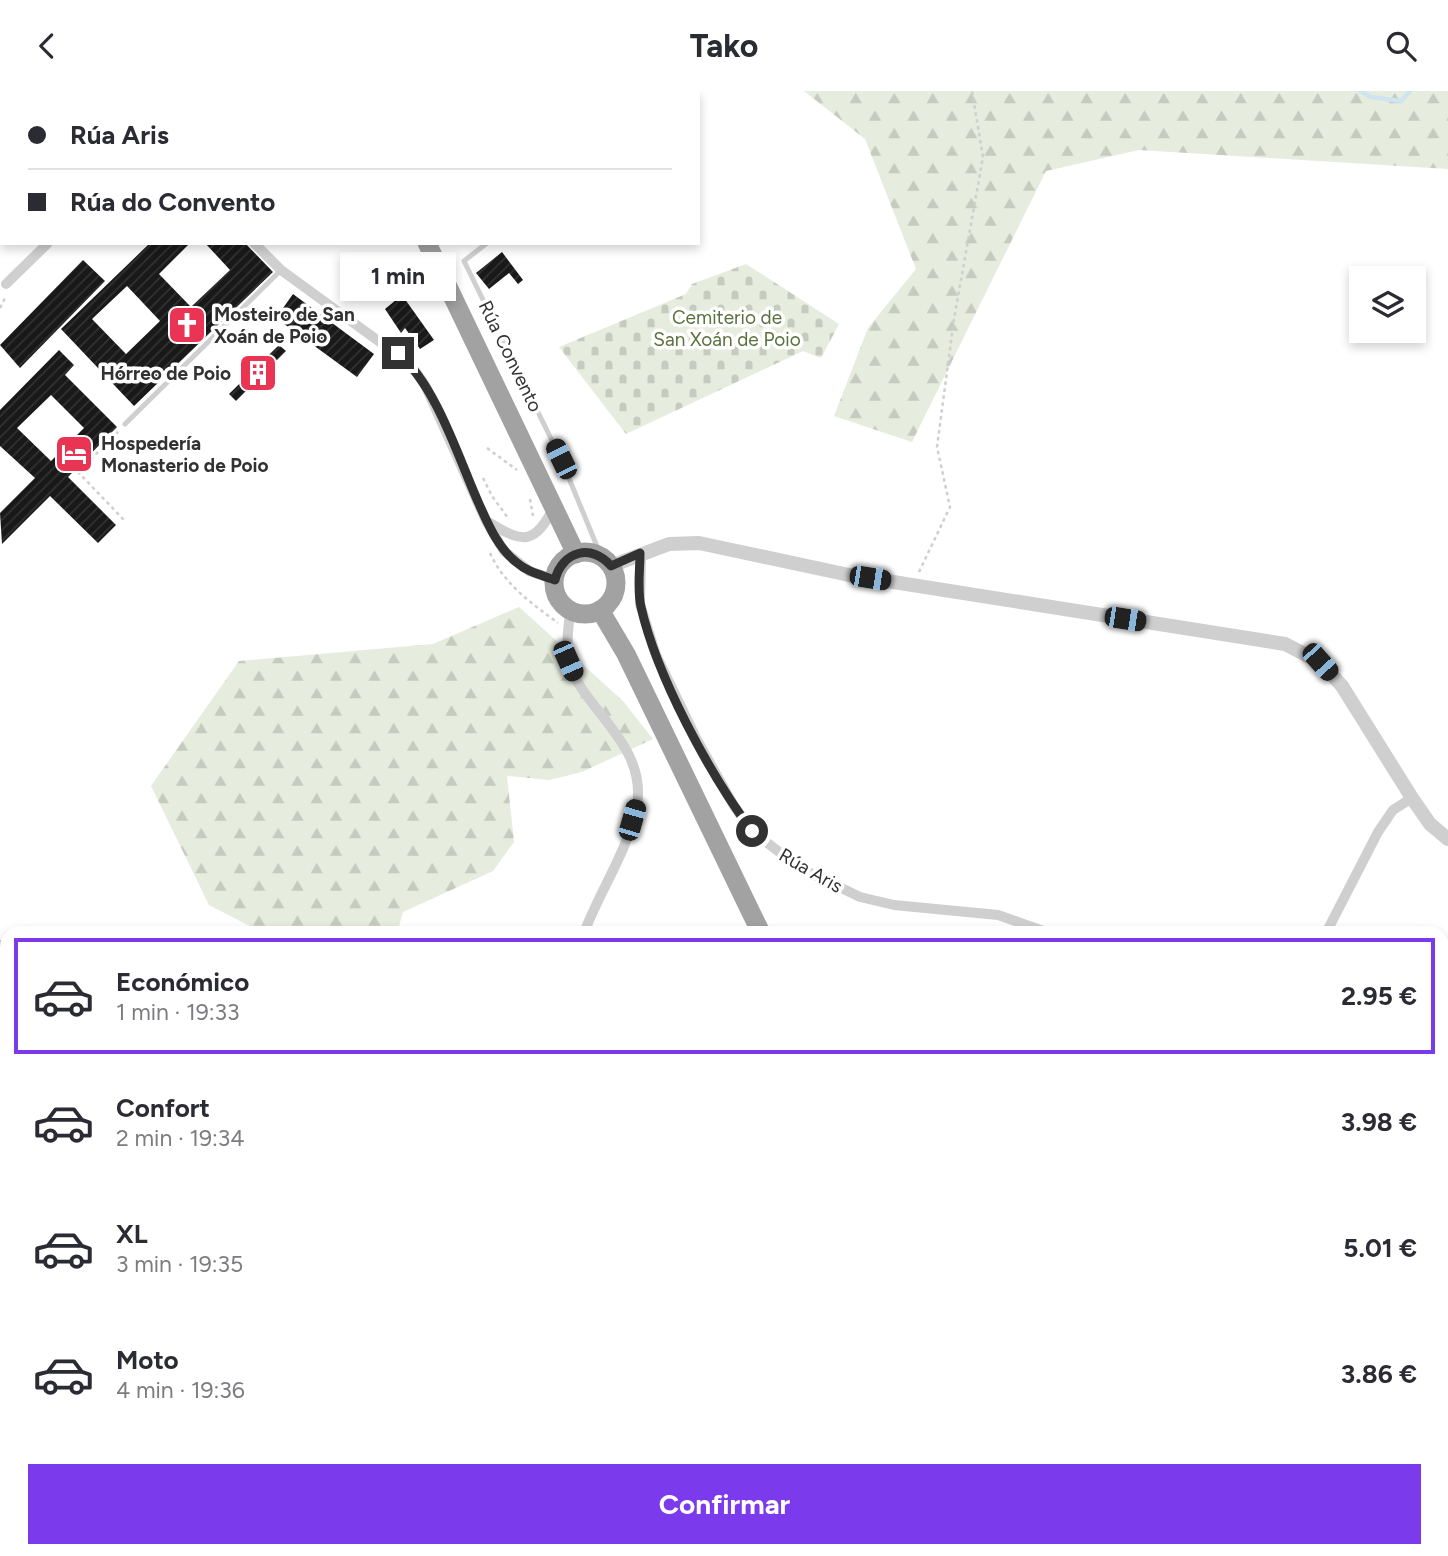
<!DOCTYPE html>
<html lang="es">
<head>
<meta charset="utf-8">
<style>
  body { margin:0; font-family:Figtree,sans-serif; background:#f7f7f7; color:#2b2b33; height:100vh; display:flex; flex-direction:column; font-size:26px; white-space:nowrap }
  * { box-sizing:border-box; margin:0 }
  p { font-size:23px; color:#7c7c81 }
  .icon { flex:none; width:38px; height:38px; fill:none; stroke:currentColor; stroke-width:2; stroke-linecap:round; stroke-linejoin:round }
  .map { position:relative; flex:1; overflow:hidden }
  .details { position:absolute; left:0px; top:835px; width:1449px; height:632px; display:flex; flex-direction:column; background:#fff; border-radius:21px 21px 0 0; box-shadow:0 4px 10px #0003 }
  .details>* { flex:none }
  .banner { position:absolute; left:0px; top:0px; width:700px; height:154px; box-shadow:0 4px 10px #0003; display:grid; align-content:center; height:154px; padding:0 28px; background:#fff }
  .fabs { position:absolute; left:1349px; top:175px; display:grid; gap:14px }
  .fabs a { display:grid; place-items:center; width:77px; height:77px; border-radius:0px; background:#fff; box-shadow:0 4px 10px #0003; font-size:35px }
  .end { position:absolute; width:32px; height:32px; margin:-16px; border:9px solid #323232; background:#fff; box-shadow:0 0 0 4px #fff }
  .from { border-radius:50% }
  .bubble { position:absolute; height:49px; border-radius:0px; background:#fff; box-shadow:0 4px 10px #0003; font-size:23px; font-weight:700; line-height:49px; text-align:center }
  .car { position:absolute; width:21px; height:42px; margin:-21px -10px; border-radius:9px; box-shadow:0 0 5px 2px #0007; background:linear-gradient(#222 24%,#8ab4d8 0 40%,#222 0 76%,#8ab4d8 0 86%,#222 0) }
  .banner b { display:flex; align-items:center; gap:24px; height:66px; font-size:26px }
  .banner b+b { border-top:2px solid #e1e1e2 }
  .banner i { width:18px; height:18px; background:#2b2b33 }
  ul { padding:12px 0 0; list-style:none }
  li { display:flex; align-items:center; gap:21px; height:116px; margin:0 14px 10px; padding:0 14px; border:4px solid transparent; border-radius:0px }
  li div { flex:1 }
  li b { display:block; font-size:26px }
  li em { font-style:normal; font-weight:700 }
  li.on { border-color:#7c3aed }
  li>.icon { width:63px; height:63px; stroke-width:1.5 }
  .cta { display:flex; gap:14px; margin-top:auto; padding:14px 28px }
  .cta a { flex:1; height:80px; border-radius:0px; background:#7c3aed; color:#fff; font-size:28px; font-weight:700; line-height:80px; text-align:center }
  header { display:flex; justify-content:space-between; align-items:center; height:91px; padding:0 28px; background:#fff; font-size:32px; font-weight:700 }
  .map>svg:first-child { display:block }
</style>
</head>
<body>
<header><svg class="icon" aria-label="back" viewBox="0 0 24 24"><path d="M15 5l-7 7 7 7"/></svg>Tako<svg class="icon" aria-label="search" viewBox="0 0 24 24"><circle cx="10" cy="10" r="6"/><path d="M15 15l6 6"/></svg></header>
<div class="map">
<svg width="1448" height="1465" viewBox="0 0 1448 1465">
  <defs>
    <pattern id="forest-firs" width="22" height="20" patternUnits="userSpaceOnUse" patternTransform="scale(1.75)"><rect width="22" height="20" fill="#e6ecde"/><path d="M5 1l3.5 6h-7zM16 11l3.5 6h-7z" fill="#c6cbbf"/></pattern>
    <pattern id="cemetery-stones" width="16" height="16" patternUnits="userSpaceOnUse" patternTransform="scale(1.75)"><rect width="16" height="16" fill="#e6ecde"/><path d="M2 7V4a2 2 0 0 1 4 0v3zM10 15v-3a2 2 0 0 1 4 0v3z" fill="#c6cbbf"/></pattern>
    <pattern id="building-hatch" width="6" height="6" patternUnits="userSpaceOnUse" patternTransform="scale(1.75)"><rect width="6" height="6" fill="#191919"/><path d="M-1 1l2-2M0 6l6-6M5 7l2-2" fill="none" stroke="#323232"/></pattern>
  </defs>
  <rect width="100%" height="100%" fill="#fff"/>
  <g fill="url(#forest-firs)">
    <path d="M804,0H1448V78L1139,59L1046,80L912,351L834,325L868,237L916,178L865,48Z"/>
    <path d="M519,516L623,610L653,648L582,681L549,689L507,685L514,751L493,780L403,821L397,842H263L209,814L151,695L239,570L433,553Z"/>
  </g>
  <path fill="url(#cemetery-stones)" d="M746,173L839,233L821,267L803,260L626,343L559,256L686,203L692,193Z"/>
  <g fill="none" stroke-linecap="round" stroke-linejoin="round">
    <path stroke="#cde5ee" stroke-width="4.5" d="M1360,0L1371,6L1401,10L1410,0"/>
  </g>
  <g fill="url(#building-hatch)" fill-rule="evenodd">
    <path d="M150,152H190L159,183L191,216L230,179L205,152H245L273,181L134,315L61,238ZM127,195L160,230L126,263L92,228Z"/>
    <path d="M502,161L523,189L518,193L509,182L489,198L476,182Z"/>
    <path d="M83,169L105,190L20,277L0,254Z"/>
    <path d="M293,203L374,263L357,286L276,227Z"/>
    <path d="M402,204L434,249L420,258L405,237L401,242L385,218Z"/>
    <path d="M279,254L286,260L236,310L229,303Z"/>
    <path d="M59,259L74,274L65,284L117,336L68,386L116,434L98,452L50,405L2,453L0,422L35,387L0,355V319ZM51,304L84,337L51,370L17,337Z"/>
  </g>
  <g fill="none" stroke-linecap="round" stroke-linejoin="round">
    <g stroke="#cfcfcf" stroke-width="2.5" stroke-dasharray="3.5 3.5" stroke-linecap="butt">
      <path d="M0,217L6,205"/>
      <path d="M118,341L78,381L124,429"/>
      <path d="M487,357L517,379"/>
      <path d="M483,387L492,405L508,427"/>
      <path d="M530,408L533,425"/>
      <path d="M490,462C504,493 531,512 558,532"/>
      <path d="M919,481L950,416L937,356L954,228L983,66L972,0"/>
      <path d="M1442,1298L1448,1295"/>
      <path d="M930,1460V1465"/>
      <path d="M878,1465L879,1460"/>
    </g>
    <g stroke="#cfcfcf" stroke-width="5">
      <path d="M487,152L464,170L561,368L601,465"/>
      <path d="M125,333L281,179"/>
    </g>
    <g stroke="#cfcfcf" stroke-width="10">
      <path d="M147,0L148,2"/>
      <path d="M254,152L281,179L410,273L425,294L486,430L504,460L529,480L555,489"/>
      <path d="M6,193L48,152"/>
      <path d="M490,432C524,453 535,453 554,416"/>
      <path d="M641,462L640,513L656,564L696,647L734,715L752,740L800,777L860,806L894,814L998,824L1049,842"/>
      <path d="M570,519C569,535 565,557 569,572C583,618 647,653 637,714C629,758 600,799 584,842"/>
      <path d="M1326,842L1378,741L1393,719L1412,707"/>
      <path d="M0,854L7,865"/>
      <path d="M1442,1126L1448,1133"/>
      <path d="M0,1146L7,1143"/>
      <path d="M433,1465V1460"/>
    </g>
    <g stroke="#cfcfcf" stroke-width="14">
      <path d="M611,475L669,453L699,452L849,484L1285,553L1320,571L1342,595L1412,707L1430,733L1448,748"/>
      <path d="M0,1273L7,1281"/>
      <path d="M67,1460L69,1465"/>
    </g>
    <g stroke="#a2a2a2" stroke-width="19">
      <path d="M352,0L353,2"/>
      <path d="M427,152L576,463"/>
      <circle cx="585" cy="492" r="31"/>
      <path d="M600,519L626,563L761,842"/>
      <path d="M903,1465L904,1460"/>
    </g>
  </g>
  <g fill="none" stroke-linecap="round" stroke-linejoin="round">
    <path stroke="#323232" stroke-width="9" d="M398,262C437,296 458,366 479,413C488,433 498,457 516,471C527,481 541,484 555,489C562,460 592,452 611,475L640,462C640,479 637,499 641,516C657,586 709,682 752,740"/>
  </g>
  <defs>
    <symbol id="church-square" viewBox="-11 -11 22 22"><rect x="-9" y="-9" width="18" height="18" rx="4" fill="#e93454" stroke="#fff"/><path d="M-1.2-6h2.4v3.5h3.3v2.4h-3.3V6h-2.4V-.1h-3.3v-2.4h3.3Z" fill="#fff"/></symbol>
    <symbol id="building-square" viewBox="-11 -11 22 22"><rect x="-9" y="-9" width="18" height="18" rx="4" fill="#e93454" stroke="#fff"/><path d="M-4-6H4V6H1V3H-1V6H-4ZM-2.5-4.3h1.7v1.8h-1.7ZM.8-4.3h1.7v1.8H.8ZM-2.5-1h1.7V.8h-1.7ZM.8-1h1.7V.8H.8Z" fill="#fff"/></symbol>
    <symbol id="hotel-square" viewBox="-11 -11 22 22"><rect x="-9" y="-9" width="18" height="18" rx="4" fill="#e93454" stroke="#fff"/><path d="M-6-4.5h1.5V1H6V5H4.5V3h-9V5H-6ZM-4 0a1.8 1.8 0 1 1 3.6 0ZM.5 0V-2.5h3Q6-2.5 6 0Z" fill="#fff"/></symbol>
  </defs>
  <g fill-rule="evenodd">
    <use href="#church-square" x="165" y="212" width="44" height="44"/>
    <use href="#building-square" x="236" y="260" width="44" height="44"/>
    <use href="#hotel-square" x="52" y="341" width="44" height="44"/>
  </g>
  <g text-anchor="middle" stroke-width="7" stroke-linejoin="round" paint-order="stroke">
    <g font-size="19" font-weight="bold" fill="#323232" stroke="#fff" text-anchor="start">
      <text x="214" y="230">Mosteiro de San<tspan x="214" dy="22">Xoán de Poio</tspan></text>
      <text x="231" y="289" text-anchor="end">Hórreo de Poio</text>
      <text x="101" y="359">Hospedería<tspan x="101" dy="22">Monasterio de Poio</tspan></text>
    </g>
    <g font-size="19" fill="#5a703d" stroke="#fff">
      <text x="727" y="233">Cemiterio de<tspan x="727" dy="22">San Xoán de Poio</tspan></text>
    </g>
    <g font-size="19" fill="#323232" stroke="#fff">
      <text transform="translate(511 265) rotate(64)" y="7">Rúa Convento</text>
      <text transform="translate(811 779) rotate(30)" y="7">Rúa Aris</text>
    </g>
  </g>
</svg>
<div class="fabs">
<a><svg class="icon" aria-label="layers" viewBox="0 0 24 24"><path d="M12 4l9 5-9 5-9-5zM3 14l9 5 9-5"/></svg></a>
</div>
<i class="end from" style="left:752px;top:740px"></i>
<i class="end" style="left:398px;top:262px"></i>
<div class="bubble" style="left:340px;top:161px;width:116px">1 min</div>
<i class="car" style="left:561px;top:368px;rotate:334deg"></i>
<i class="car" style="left:870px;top:487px;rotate:99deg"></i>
<i class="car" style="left:1125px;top:528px;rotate:99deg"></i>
<i class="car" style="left:568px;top:570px;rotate:156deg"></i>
<i class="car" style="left:1320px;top:571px;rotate:138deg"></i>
<i class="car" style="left:632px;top:729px;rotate:16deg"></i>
<div class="banner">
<b><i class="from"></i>Rúa Aris</b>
<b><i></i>Rúa do Convento</b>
</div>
<section class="details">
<ul>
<li class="on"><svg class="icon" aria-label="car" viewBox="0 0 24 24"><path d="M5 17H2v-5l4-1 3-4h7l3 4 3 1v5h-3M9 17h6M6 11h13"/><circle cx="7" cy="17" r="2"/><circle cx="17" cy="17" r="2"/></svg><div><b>Económico</b><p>1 min · 19:33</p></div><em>2.95 €</em></li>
<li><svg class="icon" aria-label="car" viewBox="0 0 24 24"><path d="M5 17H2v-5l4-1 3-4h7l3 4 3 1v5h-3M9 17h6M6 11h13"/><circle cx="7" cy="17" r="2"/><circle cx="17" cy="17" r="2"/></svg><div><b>Confort</b><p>2 min · 19:34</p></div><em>3.98 €</em></li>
<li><svg class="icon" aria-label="car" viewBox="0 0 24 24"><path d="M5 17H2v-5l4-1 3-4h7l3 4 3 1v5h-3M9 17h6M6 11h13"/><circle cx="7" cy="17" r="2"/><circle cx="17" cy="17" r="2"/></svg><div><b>XL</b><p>3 min · 19:35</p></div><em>5.01 €</em></li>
<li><svg class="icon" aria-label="car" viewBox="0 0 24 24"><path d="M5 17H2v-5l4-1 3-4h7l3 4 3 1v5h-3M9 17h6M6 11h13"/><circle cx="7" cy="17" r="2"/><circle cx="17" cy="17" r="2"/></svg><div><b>Moto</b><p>4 min · 19:36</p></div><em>3.86 €</em></li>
</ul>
<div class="cta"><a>Confirmar</a></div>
</section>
</div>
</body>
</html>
